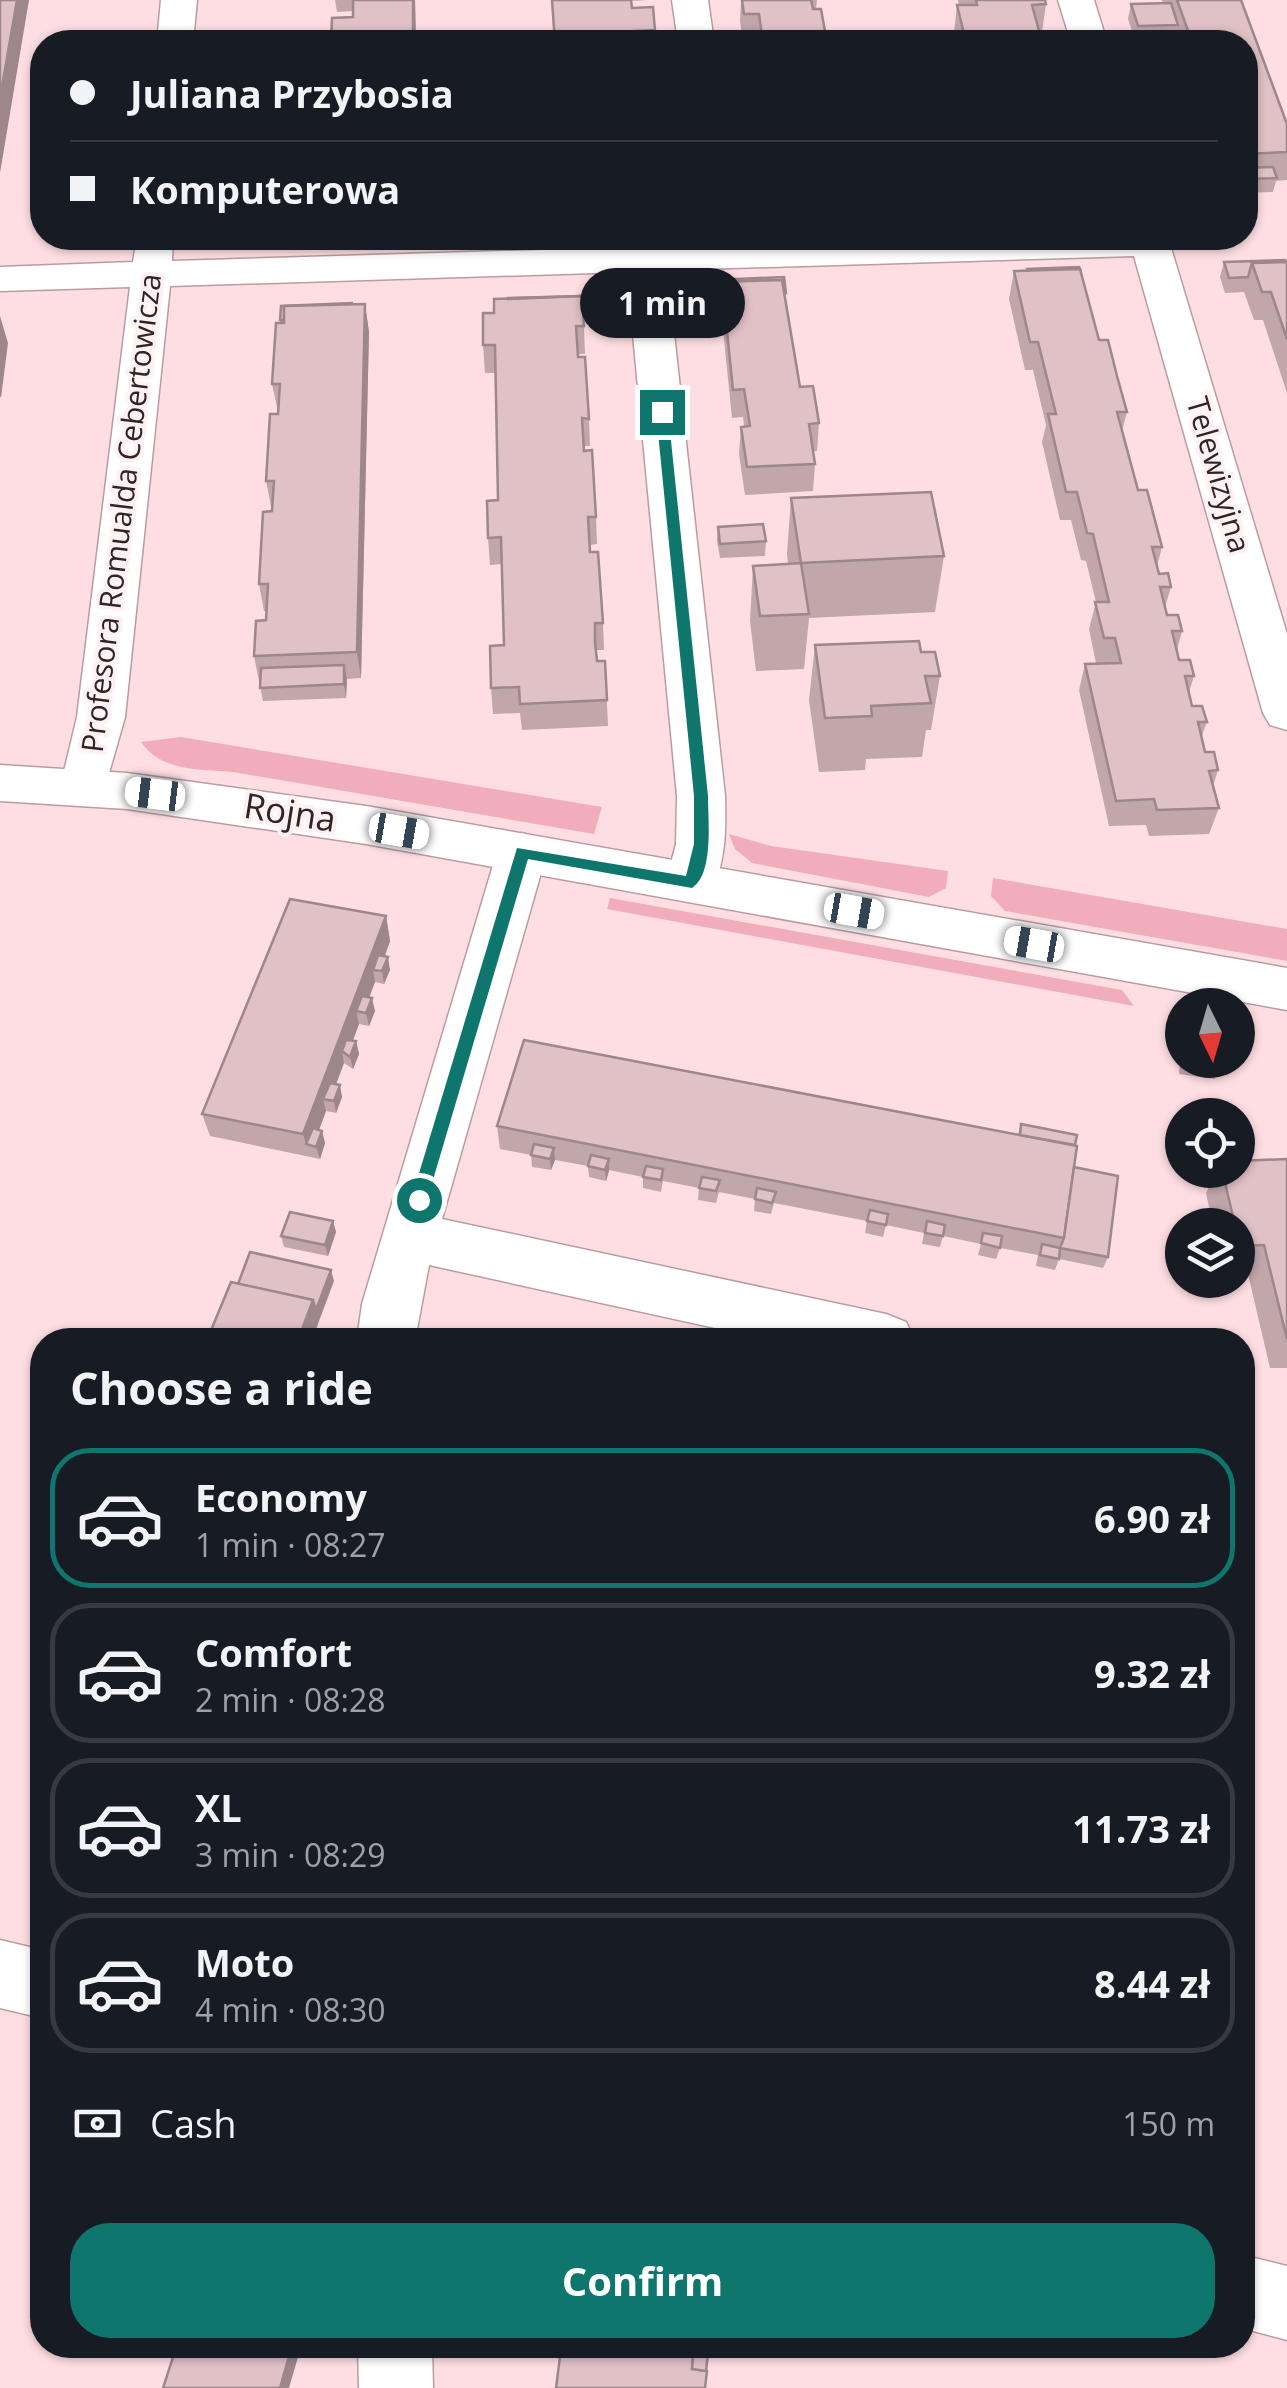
<!DOCTYPE html>
<html lang="en">
<head>
<meta charset="utf-8">
<style>
  body { margin:0; font-family:"Open Sans",sans-serif; background:#242831; color:#f1f3f6; height:100vh; display:flex; flex-direction:column; font-size:38px; white-space:nowrap }
  * { box-sizing:border-box; margin:0 }
  p { font-size:32px; color:#9ea1a6 }
  .icon { flex:none; width:55px; height:55px; fill:none; stroke:currentColor; stroke-width:2; stroke-linecap:round; stroke-linejoin:round }
  .map { position:relative; flex:1; overflow:hidden }
  .drawer { position:absolute; left:30px; top:1328px; width:1225px; height:1030px; display:flex; flex-direction:column; background:#171b24; border-radius:40px; box-shadow:0 2px 8px #0004 }
  .drawer>* { flex:none }
  .banner { position:absolute; left:30px; top:30px; width:1228px; height:220px; border-radius:40px; box-shadow:0 2px 8px #0004; display:grid; align-content:center; height:220px; padding:0 40px; background:#171b24 }
  .needle { width:65px; rotate:175deg }
  .fabs { position:absolute; left:1165px; top:988px; display:grid; gap:20px }
  .fabs a { display:grid; place-items:center; width:90px; height:90px; border-radius:50%; background:#171b24; box-shadow:0 2px 8px #0004; font-size:50px }
  .end { position:absolute; width:45px; height:45px; margin:-22px; border:12px solid #0f766e; background:#fff; box-shadow:0 0 0 5px #fff }
  .from { border-radius:50% }
  .bubble { position:absolute; height:70px; border-radius:35px; background:#171b24; box-shadow:0 2px 8px #0004; font-size:32px; font-weight:700; line-height:70px; text-align:center }
  .car { position:absolute; width:30px; height:60px; margin:-30px -15px; border-radius:12px; box-shadow:0 0 8px 2px #0007; background:linear-gradient(#fff 24%,#345 0 40%,#fff 0 76%,#345 0 86%,#fff 0) }
  .banner b { display:flex; align-items:center; gap:35px; height:95px; font-size:38px }
  .banner b+b { border-top:2px solid #363941 }
  .banner i { width:25px; height:25px; background:#f1f3f6 }
  ul { padding:0; list-style:none }
  li { display:flex; align-items:center; gap:30px; height:140px; margin:0 20px 15px; padding:0 20px; border:5px solid #363941; border-radius:40px }
  li div { flex:1 }
  li b { display:block; font-size:38px }
  li em { font-style:normal; font-weight:700 }
  li.active { border-color:#0f766e }
  li>.icon { width:90px; height:90px; stroke-width:1.5 }
  h2 { padding:0 40px; font-size:45px; line-height:120px }
  .pay { display:flex; align-items:center; gap:25px; height:110px; padding:0 40px; font-size:38px }
  .pay p { margin-inline-start:auto }
  .primary-button { display:flex; gap:20px; margin-top:auto; padding:20px 40px }
  .primary-button a { flex:1; height:115px; border-radius:40px; background:#0f766e; color:#fff; font-size:40px; font-weight:700; line-height:115px; text-align:center }
  .map>svg:first-child { display:block }
</style>
</head>
<body>
<div class="map">
<svg width="1287" height="2388" viewBox="0 0 1287 2388">
  <rect width="100%" height="100%" fill="#ffdee3"/>
  <g fill="#f1aeba">
    <path d="M181,737L602,807L594,834L233,772C199,769 162,772 141,742Z"/>
    <path d="M729,834L771,846L948,871L946,888L929,897L752,863L735,849Z"/>
    <path d="M993,878L1287,929V961L1005,911L991,896Z"/>
    <path d="M610,898L1122,990L1134,1006L607,909Z"/>
  </g>
  <g fill="none" stroke-linecap="round" stroke-linejoin="round">
    <defs>
      <g id="street">
        <path d="M161,0H197L193,42H157Z"/>
        <path d="M672,0H708L714,42H678Z"/>
        <path d="M1058,0H1094L1107,42H1071Z"/>
        <path d="M137,238H173L172,261L939,238H1168L1287,634V730L1270,725L1263,713L1134,256L667,270L725,796C726,831 726,864 709,896L691,901L673,896L666,882L676,844L677,796L627,272L170,286L125,717L101,801L84,806L67,801L60,788L77,717L130,287L0,291V267L133,262Z"/>
        <path d="M522,833L539,839L547,852L442,1219L886,1314L906,1322L915,1340H770L429,1265L415,1340H357L362,1304L497,852L505,839Z"/>
        <path d="M0,1940L42,1950V2018L0,2008Z"/>
        <path d="M1242,2255L1287,2266V2340L1242,2328Z"/>
        <path d="M358,2345H432L433,2388H359Z"/>
      </g>
      <path id="secondary" d="M0,765L127,773L366,806L1287,968V1010L366,844L127,809L0,801Z"/>
    </defs>
    <use href="#street" stroke="#ba9ca0" stroke-width="3"/>
    <use href="#secondary" stroke="#ba9ca0" stroke-width="3"/>
    <use href="#street" fill="#fff" fill-rule="evenodd"/>
    <use href="#secondary" fill="#fff" fill-rule="evenodd"/>
  </g>
  <g fill="#c1a6aa">
    <path d="M335,0H415L416,42H332V18L353,17V11L337,12Z"/>
    <path d="M551,0H648L631,1L632,8L655,30V42H554Z"/>
    <path d="M741,0H817L816,9L827,42H743L740,21Z"/>
    <path d="M958,0H1045L1046,4L1042,32H1039L1042,42H956L954,33L957,5H959Z"/>
    <path d="M1162,0H1241L1287,124V180L1276,181L1273,192L1245,193V42H1168L1169,39L1135,40L1128,19L1131,4L1163,3Z"/>
    <path d="M1224,262H1287V393L1263,320H1254L1244,292L1225,293L1220,277Z"/>
    <path d="M1014,271L1099,340L1127,412L1122,431L1138,490L1162,547L1157,566L1159,574L1171,587L1165,607L1167,615L1182,631L1177,650L1179,660L1194,676L1189,692L1192,706L1207,722L1201,738L1205,752L1218,770L1213,786L1219,808L1209,834L1149,836L1146,825L1109,826L1079,690L1085,664L1096,663L1089,629L1096,602L1086,561L1081,560L1071,520H1060L1042,442L1046,425L1033,370H1025L1009,299Z"/>
    <path d="M715,280L786,293V302L800,387L819,423L817,451H813L815,464L813,491L745,495L739,454L741,427L744,426L743,417L732,418L721,310H717L715,295Z"/>
    <path d="M353,304H365L369,332L361,678L347,679L346,698L263,701L254,656L266,620L267,611H264L259,584L272,511L266,481L278,412L272,384L280,320Z"/>
    <path d="M494,313L584,326L585,354H577L589,419L590,446H583L596,517L597,544L590,545L603,623L604,650H596L597,661H605L608,726L522,730L520,713L493,714L491,688L504,645L502,564L490,565L488,538L498,500L496,373H485L483,345Z"/>
    <path d="M791,498L944,556L935,612L809,618L804,669L756,671L750,621L753,566L788,564L787,554Z"/>
    <path d="M718,527L766,541L765,556L720,558L717,541Z"/>
    <path d="M815,645L921,652L940,676L931,730H926L922,757L866,759L865,770L819,772L809,700Z"/>
    <path d="M386,916L390,941L385,956L390,970L384,984L375,982L369,998L375,1011L369,1026L359,1024L353,1041H356L359,1054L353,1069L344,1063L336,1084L342,1097L336,1113L326,1111L319,1130L322,1131L325,1143L320,1159L210,1136L202,1114Z"/>
    <path d="M1182,1052V1060H1220V1067L1215,1079L1179,1074L1180,1058Z"/>
    <path d="M1021,1124L1074,1167L1108,1257L1103,1268L1059,1259L1055,1270L1036,1266L1038,1255L1000,1248L996,1259L978,1255L981,1244L943,1236L940,1247L922,1244L924,1233L886,1225L883,1237L865,1233L867,1221L774,1203L771,1214L754,1211L755,1199L719,1192L716,1203L698,1200L699,1188L663,1181L661,1192L643,1188V1177L609,1170L606,1181L589,1177L588,1166L555,1160L551,1170L532,1167L531,1155L500,1149L497,1126L1018,1135Z"/>
    <path d="M1287,1159V1368H1270L1248,1274L1238,1275V1225H1213L1206,1193L1217,1170H1238Z"/>
    <path d="M333,1221L336,1232L328,1256L284,1247L281,1236Z"/>
  </g>
  <g fill="#9d878b">
    <path d="M17,0H29L0,173V98Z"/>
    <path d="M413,0H415L416,42H413Z"/>
    <path d="M365,304L369,332L361,678L357,652Z"/>
    <path d="M0,316L8,343L1,398L0,396Z"/>
    <path d="M344,665L347,679L346,698L344,684Z"/>
    <path d="M386,916L390,941L379,971L373,970L375,982L363,1013L356,1011L359,1024L347,1055L342,1051L344,1063L330,1100L323,1099L326,1111L313,1146L306,1144L303,1134Z"/>
    <path d="M388,957L390,970L384,984L382,971Z"/>
    <path d="M372,998L375,1011L369,1026L366,1013Z"/>
    <path d="M356,1041L359,1054L353,1069L350,1057Z"/>
    <path d="M340,1085L342,1097L336,1113L334,1101Z"/>
    <path d="M322,1131L325,1143L320,1159L316,1147Z"/>
    <path d="M554,1148L555,1160L551,1170L550,1159Z"/>
    <path d="M609,1159V1171L606,1181L605,1170Z"/>
    <path d="M333,1221L336,1232L328,1256L325,1245Z"/>
    <path d="M331,1270L334,1281L312,1340H298L313,1300Z"/>
    <path d="M253,2345H259L298,2357L289,2388H280Z"/>
  </g>
  <g fill="#e0c1c6" stroke="#9d878b" stroke-width="2.5">
    <path d="M0,0H17L0,98Z"/>
    <path d="M353,0H413V42H353V40L331,41L332,18L353,17Z"/>
    <path d="M552,0H631L632,8L653,7L655,30L635,31L636,42H555Z"/>
    <path d="M742,0H811L813,9H821L827,42H763L759,14H744Z"/>
    <path d="M976,0H1045L1046,4L1032,5L1042,42H972L970,38H965L957,5H977Z"/>
    <path d="M1177,0H1241L1287,124V152L1245,154V42H1192Z"/>
    <path d="M1171,3L1178,25L1138,26L1131,4Z"/>
    <path d="M1181,34L1184,42H1173L1170,35Z"/>
    <path d="M1273,167L1277,178L1245,179V168Z"/>
    <path d="M1285,260L1286,262L1252,263L1248,277L1229,278L1224,262Z"/>
    <path d="M1287,262V339L1271,292H1262L1252,263Z"/>
    <path d="M1079,267L1080,269L1027,271V269Z"/>
    <path d="M1080,269L1099,340H1108L1117,376L1127,412H1117L1138,490H1147L1162,547H1152L1159,574L1168,573L1171,587H1160L1167,615H1178L1182,631H1172L1179,660H1190L1194,676H1185L1192,706H1202L1207,722H1198L1205,752H1214L1218,770L1209,771L1219,808L1157,810L1154,799L1116,801L1085,664L1121,663L1115,638H1104L1095,602H1109L1093,534L1087,533L1077,492H1066L1048,414H1056L1038,342H1030L1014,271Z"/>
    <path d="M784,277L786,293H784L782,280L722,282L721,295H717L715,280Z"/>
    <path d="M782,280L800,387L813,386L819,423L809,424L815,464L747,467L741,427L750,426L744,389L733,390L722,282Z"/>
    <path d="M582,296L584,326H576L578,357H585L589,419L582,418L584,451L592,450L596,517H588L590,552H598L603,623H595V642L597,661H605L607,700L520,704L519,687L491,688L490,646L504,645L501,537L488,538L487,501L498,500L495,345H483V313H494V299Z"/>
    <path d="M582,296L508,299V298Z"/>
    <path d="M353,303L284,306V320H280L281,306Z"/>
    <path d="M365,304L357,652L254,656L256,621L266,620L268,584H259L263,512L272,511L274,481H266L270,414H278L280,384H272L276,323H284V306Z"/>
    <path d="M931,492L944,556L801,563L791,498Z"/>
    <path d="M763,524L766,541L720,544L718,527Z"/>
    <path d="M801,563L809,614L760,616L753,566Z"/>
    <path d="M919,641L921,652H935L940,676H925L931,703L871,706L872,716L825,718L815,645Z"/>
    <path d="M344,665V684L260,688L261,668Z"/>
    <path d="M290,899L386,916L303,1134L202,1114Z"/>
    <path d="M378,955L388,957L382,971L373,970Z"/>
    <path d="M362,996L372,998L366,1013L356,1011Z"/>
    <path d="M346,1040L356,1041L350,1057L342,1051Z"/>
    <path d="M524,1040L1077,1146L1064,1238L497,1126Z"/>
    <path d="M1184,1060H1220V1067L1184,1062Z"/>
    <path d="M330,1083L340,1085L334,1101L323,1099Z"/>
    <path d="M1021,1124L1077,1135L1075,1145L1020,1135Z"/>
    <path d="M313,1128L322,1131L316,1147L306,1144Z"/>
    <path d="M534,1144L554,1148L550,1159L531,1155Z"/>
    <path d="M591,1155L609,1159L605,1170L588,1166Z"/>
    <path d="M1287,1159V1339L1264,1245L1239,1246L1238,1225H1235L1222,1170H1238V1161Z"/>
    <path d="M646,1166L663,1169L661,1180L643,1177Z"/>
    <path d="M1074,1167L1118,1176L1108,1257L1060,1248L1064,1238Z"/>
    <path d="M702,1177L720,1180L716,1191L699,1188Z"/>
    <path d="M757,1188L776,1192L772,1203L755,1199Z"/>
    <path d="M870,1210L888,1214L886,1225L867,1221Z"/>
    <path d="M290,1212L333,1221L325,1245L281,1236Z"/>
    <path d="M927,1221L945,1225L943,1236L925,1233Z"/>
    <path d="M983,1233L1002,1236L1000,1248L981,1243Z"/>
    <path d="M1042,1244L1060,1248L1059,1259L1040,1255Z"/>
    <path d="M250,1252L331,1270L316,1310L313,1300L238,1284Z"/>
    <path d="M231,1282L313,1300L298,1340H207Z"/>
    <path d="M42,2268V2282L38,2281Z"/>
    <path d="M177,2345H253L289,2356L280,2388H163Z"/>
    <path d="M546,2345H694L692,2369L707,2371L705,2388H556L561,2349Z"/>
    <path d="M694,2345H709L706,2371L692,2369Z"/>
  </g>
  <path fill="#0f766e" d="M662,408L668,412L708,796C708,820 714,874 692,888L528,859L427,1200L419,1207L411,1200L517,848L686,876L694,844V796L656,412Z"/>
  <g text-anchor="middle" stroke-width="8" stroke-linejoin="round" paint-order="stroke">
    <g font-size="30" fill="#302426" stroke="#fef1f3">
      <text transform="translate(1218 475) rotate(74)" y="10">Telewizyjna</text>
      <text transform="translate(122 513) rotate(-83)" y="10">Profesora Romualda Cebertowicza</text>
    </g>
    <g font-size="35" fill="#302426" stroke="#fef1f3">
      <text transform="translate(290 813) rotate(9)" y="12">Rojna</text>
    </g>
  </g>
</svg>
<div class="fabs">
<a><svg class="needle" viewBox="-14 -14 28 28"><path d="M0-13l5 13h-10z" fill="#e53935"/><path d="M0 13l5-13h-10z" fill="#9ea1a6"/></svg></a>
<a><svg class="icon" aria-label="locate" viewBox="0 0 24 24"><circle cx="12" cy="12" r="6"/><path d="M12 2v4M12 18v4M2 12h4M18 12h4"/></svg></a>
<a><svg class="icon" aria-label="layers" viewBox="0 0 24 24"><path d="M12 4l9 5-9 5-9-5zM3 14l9 5 9-5"/></svg></a>
</div>
<i class="end from" style="left:419px;top:1200px"></i>
<i class="end" style="left:662px;top:412px"></i>
<div class="bubble" style="left:580px;top:268px;width:165px">1 min</div>
<i class="car" style="left:155px;top:794px;rotate:277deg"></i>
<i class="car" style="left:399px;top:831px;rotate:100deg"></i>
<i class="car" style="left:854px;top:911px;rotate:100deg"></i>
<i class="car" style="left:1034px;top:944px;rotate:280deg"></i>
<div class="banner">
<b><i class="from"></i>Juliana Przybosia</b>
<b><i></i>Komputerowa</b>
</div>
<section class="drawer">
<h2>Choose a ride</h2>
<ul>
<li class="active"><svg class="icon" aria-label="car" viewBox="0 0 24 24"><path d="M5 17H2v-5l4-1 3-4h7l3 4 3 1v5h-3M9 17h6M6 11h13"/><circle cx="7" cy="17" r="2"/><circle cx="17" cy="17" r="2"/></svg><div><b>Economy</b><p>1 min · 08:27</p></div><em>6.90 zł</em></li>
<li><svg class="icon" aria-label="car" viewBox="0 0 24 24"><path d="M5 17H2v-5l4-1 3-4h7l3 4 3 1v5h-3M9 17h6M6 11h13"/><circle cx="7" cy="17" r="2"/><circle cx="17" cy="17" r="2"/></svg><div><b>Comfort</b><p>2 min · 08:28</p></div><em>9.32 zł</em></li>
<li><svg class="icon" aria-label="car" viewBox="0 0 24 24"><path d="M5 17H2v-5l4-1 3-4h7l3 4 3 1v5h-3M9 17h6M6 11h13"/><circle cx="7" cy="17" r="2"/><circle cx="17" cy="17" r="2"/></svg><div><b>XL</b><p>3 min · 08:29</p></div><em>11.73 zł</em></li>
<li><svg class="icon" aria-label="car" viewBox="0 0 24 24"><path d="M5 17H2v-5l4-1 3-4h7l3 4 3 1v5h-3M9 17h6M6 11h13"/><circle cx="7" cy="17" r="2"/><circle cx="17" cy="17" r="2"/></svg><div><b>Moto</b><p>4 min · 08:30</p></div><em>8.44 zł</em></li>
</ul>
<div class="pay"><svg class="icon" aria-label="cash" viewBox="0 0 24 24"><path d="M3 7h18v10H3z"/><circle cx="12" cy="12" r="2"/></svg>Cash<p>150 m</p></div>
<div class="primary-button"><a>Confirm</a></div>
</section>
</div>
</body>
</html>
